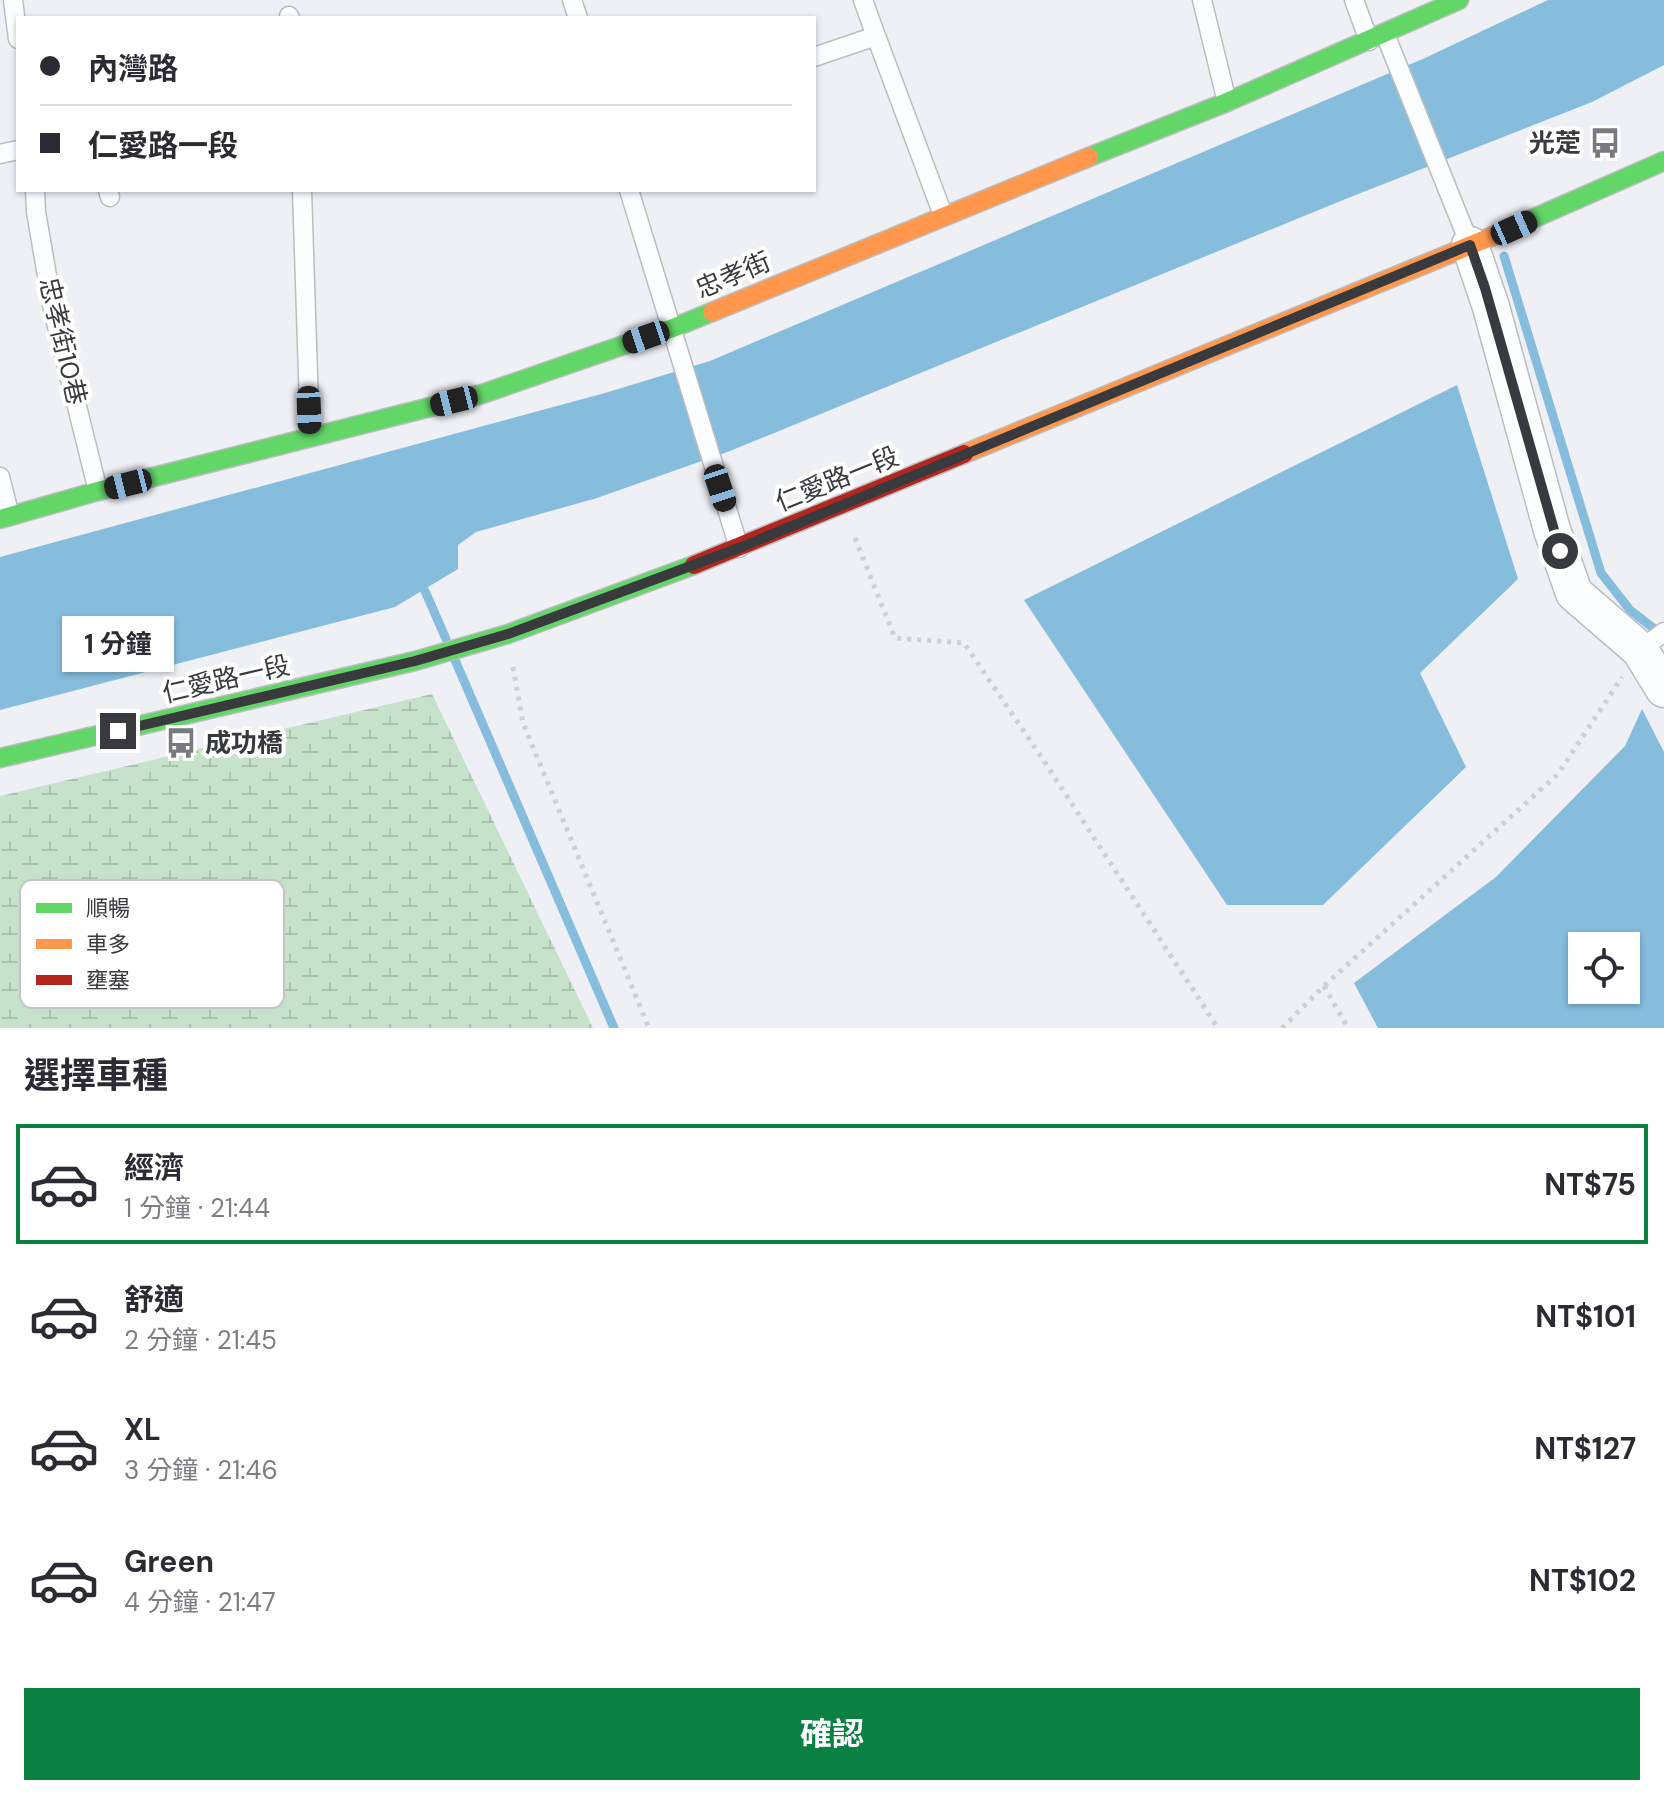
<!DOCTYPE html>
<html lang="zh-TW">
<head>
<meta charset="utf-8">
<style>
  body { margin:0; font-family:"DM Sans","Noto Sans TC",sans-serif; background:#f2f2f3; color:#2b2b33; height:100vh; display:flex; flex-direction:column; font-size:30px; white-space:nowrap }
  * { box-sizing:border-box; margin:0 }
  p { font-size:26px; color:#7c7c81 }
  .icon { flex:none; width:44px; height:44px; fill:none; stroke:currentColor; stroke-width:2; stroke-linecap:round; stroke-linejoin:round }
  .map { position:relative; height:1028px; overflow:hidden }
  .side { display:flex; flex-direction:column; background:#fff; flex:1 }
  .side>* { flex:none }
  .hud { position:absolute; left:16px; top:16px; width:800px; height:176px; border-radius:0px; box-shadow:0 2px 6px #0004; display:grid; align-content:center; height:176px; padding:0 24px; background:#fff }
  .buttons { position:absolute; left:1568px; top:932px; display:grid; gap:16px }
  .buttons a { display:grid; place-items:center; width:72px; height:72px; border-radius:0px; background:#fff; box-shadow:0 2px 6px #0004; font-size:40px }
  .end { position:absolute; width:36px; height:36px; margin:-18px; border:10px solid #383a3d; background:#fff; box-shadow:0 0 0 4px #fff }
  .from { border-radius:50% }
  .bubble { position:absolute; height:56px; border-radius:0px; background:#fff; box-shadow:0 2px 6px #0004; font-size:26px; font-weight:700; line-height:56px; text-align:center }
  .car { position:absolute; width:24px; height:48px; margin:-24px -12px; border-radius:10px; box-shadow:0 0 6px 2px #0007; background:linear-gradient(#222 24%,#8ab4d8 0 40%,#222 0 76%,#8ab4d8 0 86%,#222 0) }
  .hud b { display:flex; align-items:center; gap:28px; height:76px; font-size:30px }
  .hud b+b { border-top:2px solid #e1e1e2 }
  .hud i { width:20px; height:20px; background:#2b2b33 }
  ul { padding:0; list-style:none }
  li { display:flex; align-items:center; gap:24px; height:120px; margin:0 16px 12px; padding:0 8px; border:4px solid transparent; border-radius:0px }
  li div { flex:1 }
  li b { display:block; font-size:30px }
  li em { font-style:normal; font-weight:700 }
  li.on { border-color:#0b8043 }
  li>.icon { width:72px; height:72px; stroke-width:1.5 }
  h2 { padding:0 24px; font-size:36px; line-height:96px }
  .action { display:flex; gap:16px; margin-top:auto; padding:16px 24px }
  .action a { flex:1; height:92px; border-radius:0px; background:#0b8043; color:#fff; font-size:32px; font-weight:700; line-height:92px; text-align:center }
  .map>svg:first-child { display:block }
</style>
</head>
<body>
<div class="map">
<svg width="1664" height="1028" viewBox="0 0 1664 1028">
  <defs>
    <pattern id="wetland-marsh" width="20" height="14" patternUnits="userSpaceOnUse" patternTransform="scale(2)"><rect width="20" height="14" fill="#c6e2ca"/><path d="M1 5h8M5 5V1M11 12h8M15 12V8" fill="none" stroke="#abc3ae"/></pattern>
  </defs>
  <rect width="100%" height="100%" fill="#eef0f5"/>
  <path fill="url(#wetland-marsh)" d="M432,694L593,1028H0V796Z"/>
  <g fill="#86bcdc" fill-rule="evenodd">
    <path d="M1548,0H1664V65L1592,102L1343,200L730,451L597,498L476,532L458,545V569L395,607L0,710V557L605,393L710,361L1425,58Z"/>
    <path d="M1457,385L1518,579L1420,673L1466,767L1323,905H1227L1024,600Z"/>
    <path d="M1642,709L1664,752V1028H1378L1354,983L1496,877L1625,746ZM1626,946V990H1582V946Z"/>
  </g>
  <g fill="none" stroke-linecap="round" stroke-linejoin="round">
    <g stroke="#86bcdc" stroke-width="9">
      <path d="M1504,256L1601,573L1630,610L1661,634"/>
      <path d="M425,591L446,639"/>
      <path d="M455,660L614,1028"/>
    </g>
    <defs>
      <g id="lane">
        <path d="M13,0L18,39"/>
        <path d="M572,0L578,18"/>
        <path d="M863,0L876,36"/>
        <path d="M1202,0L1227,102"/>
        <path d="M1354,0L1369,41"/>
        <path d="M289,16L290,18"/>
        <path d="M1385,34L1470,245"/>
        <path d="M814,57L876,36L943,215"/>
        <path d="M0,154L18,150"/>
        <path d="M35,190L36,212L53,310L98,491"/>
        <path d="M108,190L110,197"/>
        <path d="M302,190L310,437"/>
        <path d="M629,190L739,548"/>
        <path d="M0,477L10,516"/>
        <path d="M1640,650L1664,632"/>
      </g>
      <path id="street" d="M1470,245L1491,307L1552,530L1574,593L1640,650L1664,689"/>
      <g id="fast">
        <path d="M1089,157L1227,102L1459,0"/>
        <path d="M1498,234L1664,161"/>
        <path d="M0,519L98,491L482,394L673,328L712,312"/>
        <path d="M0,758L415,661L508,634L694,565"/>
      </g>
      <g id="slow">
        <path d="M712,312L1089,157"/>
        <path d="M964,454L1498,234"/>
      </g>
      <path id="jam" d="M694,565L964,454"/>
    </defs>
    <use href="#lane" stroke="#bbbdc1" stroke-width="21"/>
    <use href="#street" stroke="#bbbdc1" stroke-width="39"/>
    <use href="#fast" stroke="#bbbdc1" stroke-width="21"/>
    <use href="#slow" stroke="#bbbdc1" stroke-width="21"/>
    <use href="#jam" stroke="#bbbdc1" stroke-width="21"/>
    <g stroke="#cfd0d1" stroke-width="5" stroke-dasharray="4 6" stroke-linecap="butt">
      <path d="M855,538L895,638L964,643L1040,755L1218,1028"/>
      <path d="M513,667L523,723L649,1028"/>
      <path d="M1324,986L1348,1028"/>
      <path d="M1282,1028L1324,986L1558,774L1622,677"/>
    </g>
    <use href="#lane" stroke="#fcfdfe" stroke-width="18"/>
    <use href="#street" stroke="#fcfdfe" stroke-width="36"/>
    <use href="#fast" stroke="#63d668" stroke-width="18"/>
    <use href="#slow" stroke="#ff974d" stroke-width="18"/>
    <use href="#jam" stroke="#b3261e" stroke-width="18"/>
  </g>
  <g fill="none" stroke-linecap="round" stroke-linejoin="round">
    <path stroke="#383a3d" stroke-width="10" d="M118,731L415,661L508,634L739,548L1470,245L1485,288L1560,551"/>
  </g>
  <defs>
    <symbol id="bus-bare" viewBox="-9 -9 18 18"><path d="M-5-6H5V4H4V6H2V4H-2V6H-4V4H-5ZM-3.5-4V0h7V-4ZM-3.5 1.2v1.5H-2V1.2ZM2 1.2v1.5H3.5V1.2Z" fill="#787a7d" stroke="#fff" stroke-width="2.5" paint-order="stroke"/></symbol>
  </defs>
  <g fill-rule="evenodd">
    <use href="#bus-bare" x="1583" y="121" width="44" height="44"/>
    <use href="#bus-bare" x="159" y="721" width="44" height="44"/>
  </g>
  <g text-anchor="middle" stroke-width="8" stroke-linejoin="round" paint-order="stroke">
    <g font-size="26" font-weight="bold" fill="#383a3d" stroke="#fff" text-anchor="end">
      <text x="1581" y="152">光萣</text>
      <text x="205" y="752" text-anchor="start">成功橋</text>
    </g>
    <g font-size="26" fill="#383a3d" stroke="#fff">
      <text transform="translate(733 275) rotate(-23)" y="9">忠孝街</text>
      <text transform="translate(63 341) rotate(77)" y="9">忠孝街10巷</text>
      <text transform="translate(837 479) rotate(-22)" y="9">仁愛路一段</text>
      <text transform="translate(226 679) rotate(-13)" y="9">仁愛路一段</text>
    </g>
  </g>
  <rect x="20" y="880" width="264" height="128" rx="12" fill="#fff" stroke="#c3c4c5" stroke-width="2"/>
  <rect x="36" y="903" width="36" height="10" fill="#63d668"/>
  <rect x="36" y="939" width="36" height="10" fill="#ff974d"/>
  <rect x="36" y="975" width="36" height="10" fill="#b3261e"/>
  <g font-size="22" fill="#383a3d">
    <text x="86" y="916">順暢</text>
    <text x="86" y="952">車多</text>
    <text x="86" y="988">壅塞</text>
  </g>
</svg>
<div class="buttons">
<a><svg class="icon" aria-label="locate" viewBox="0 0 24 24"><circle cx="12" cy="12" r="6"/><path d="M12 2v4M12 18v4M2 12h4M18 12h4"/></svg></a>
</div>
<i class="end from" style="left:1560px;top:551px"></i>
<i class="end" style="left:118px;top:731px"></i>
<div class="bubble" style="left:62px;top:616px;width:112px">1 分鐘</div>
<i class="car" style="left:1514px;top:228px;rotate:66deg"></i>
<i class="car" style="left:646px;top:337px;rotate:251deg"></i>
<i class="car" style="left:454px;top:401px;rotate:256deg"></i>
<i class="car" style="left:309px;top:410px;rotate:178deg"></i>
<i class="car" style="left:128px;top:484px;rotate:256deg"></i>
<i class="car" style="left:720px;top:488px;rotate:162deg"></i>
<div class="hud">
<b><i class="from"></i>內灣路</b>
<b><i></i>仁愛路一段</b>
</div>
</div>
<section class="side">
<h2>選擇車種</h2>
<ul>
<li class="on"><svg class="icon" aria-label="car" viewBox="0 0 24 24"><path d="M5 17H2v-5l4-1 3-4h7l3 4 3 1v5h-3M9 17h6M6 11h13"/><circle cx="7" cy="17" r="2"/><circle cx="17" cy="17" r="2"/></svg><div><b>經濟</b><p>1 分鐘 · 21:44</p></div><em>NT$75</em></li>
<li><svg class="icon" aria-label="car" viewBox="0 0 24 24"><path d="M5 17H2v-5l4-1 3-4h7l3 4 3 1v5h-3M9 17h6M6 11h13"/><circle cx="7" cy="17" r="2"/><circle cx="17" cy="17" r="2"/></svg><div><b>舒適</b><p>2 分鐘 · 21:45</p></div><em>NT$101</em></li>
<li><svg class="icon" aria-label="car" viewBox="0 0 24 24"><path d="M5 17H2v-5l4-1 3-4h7l3 4 3 1v5h-3M9 17h6M6 11h13"/><circle cx="7" cy="17" r="2"/><circle cx="17" cy="17" r="2"/></svg><div><b>XL</b><p>3 分鐘 · 21:46</p></div><em>NT$127</em></li>
<li><svg class="icon" aria-label="car" viewBox="0 0 24 24"><path d="M5 17H2v-5l4-1 3-4h7l3 4 3 1v5h-3M9 17h6M6 11h13"/><circle cx="7" cy="17" r="2"/><circle cx="17" cy="17" r="2"/></svg><div><b>Green</b><p>4 分鐘 · 21:47</p></div><em>NT$102</em></li>
</ul>
<div class="action"><a>確認</a></div>
</section>
</body>
</html>
